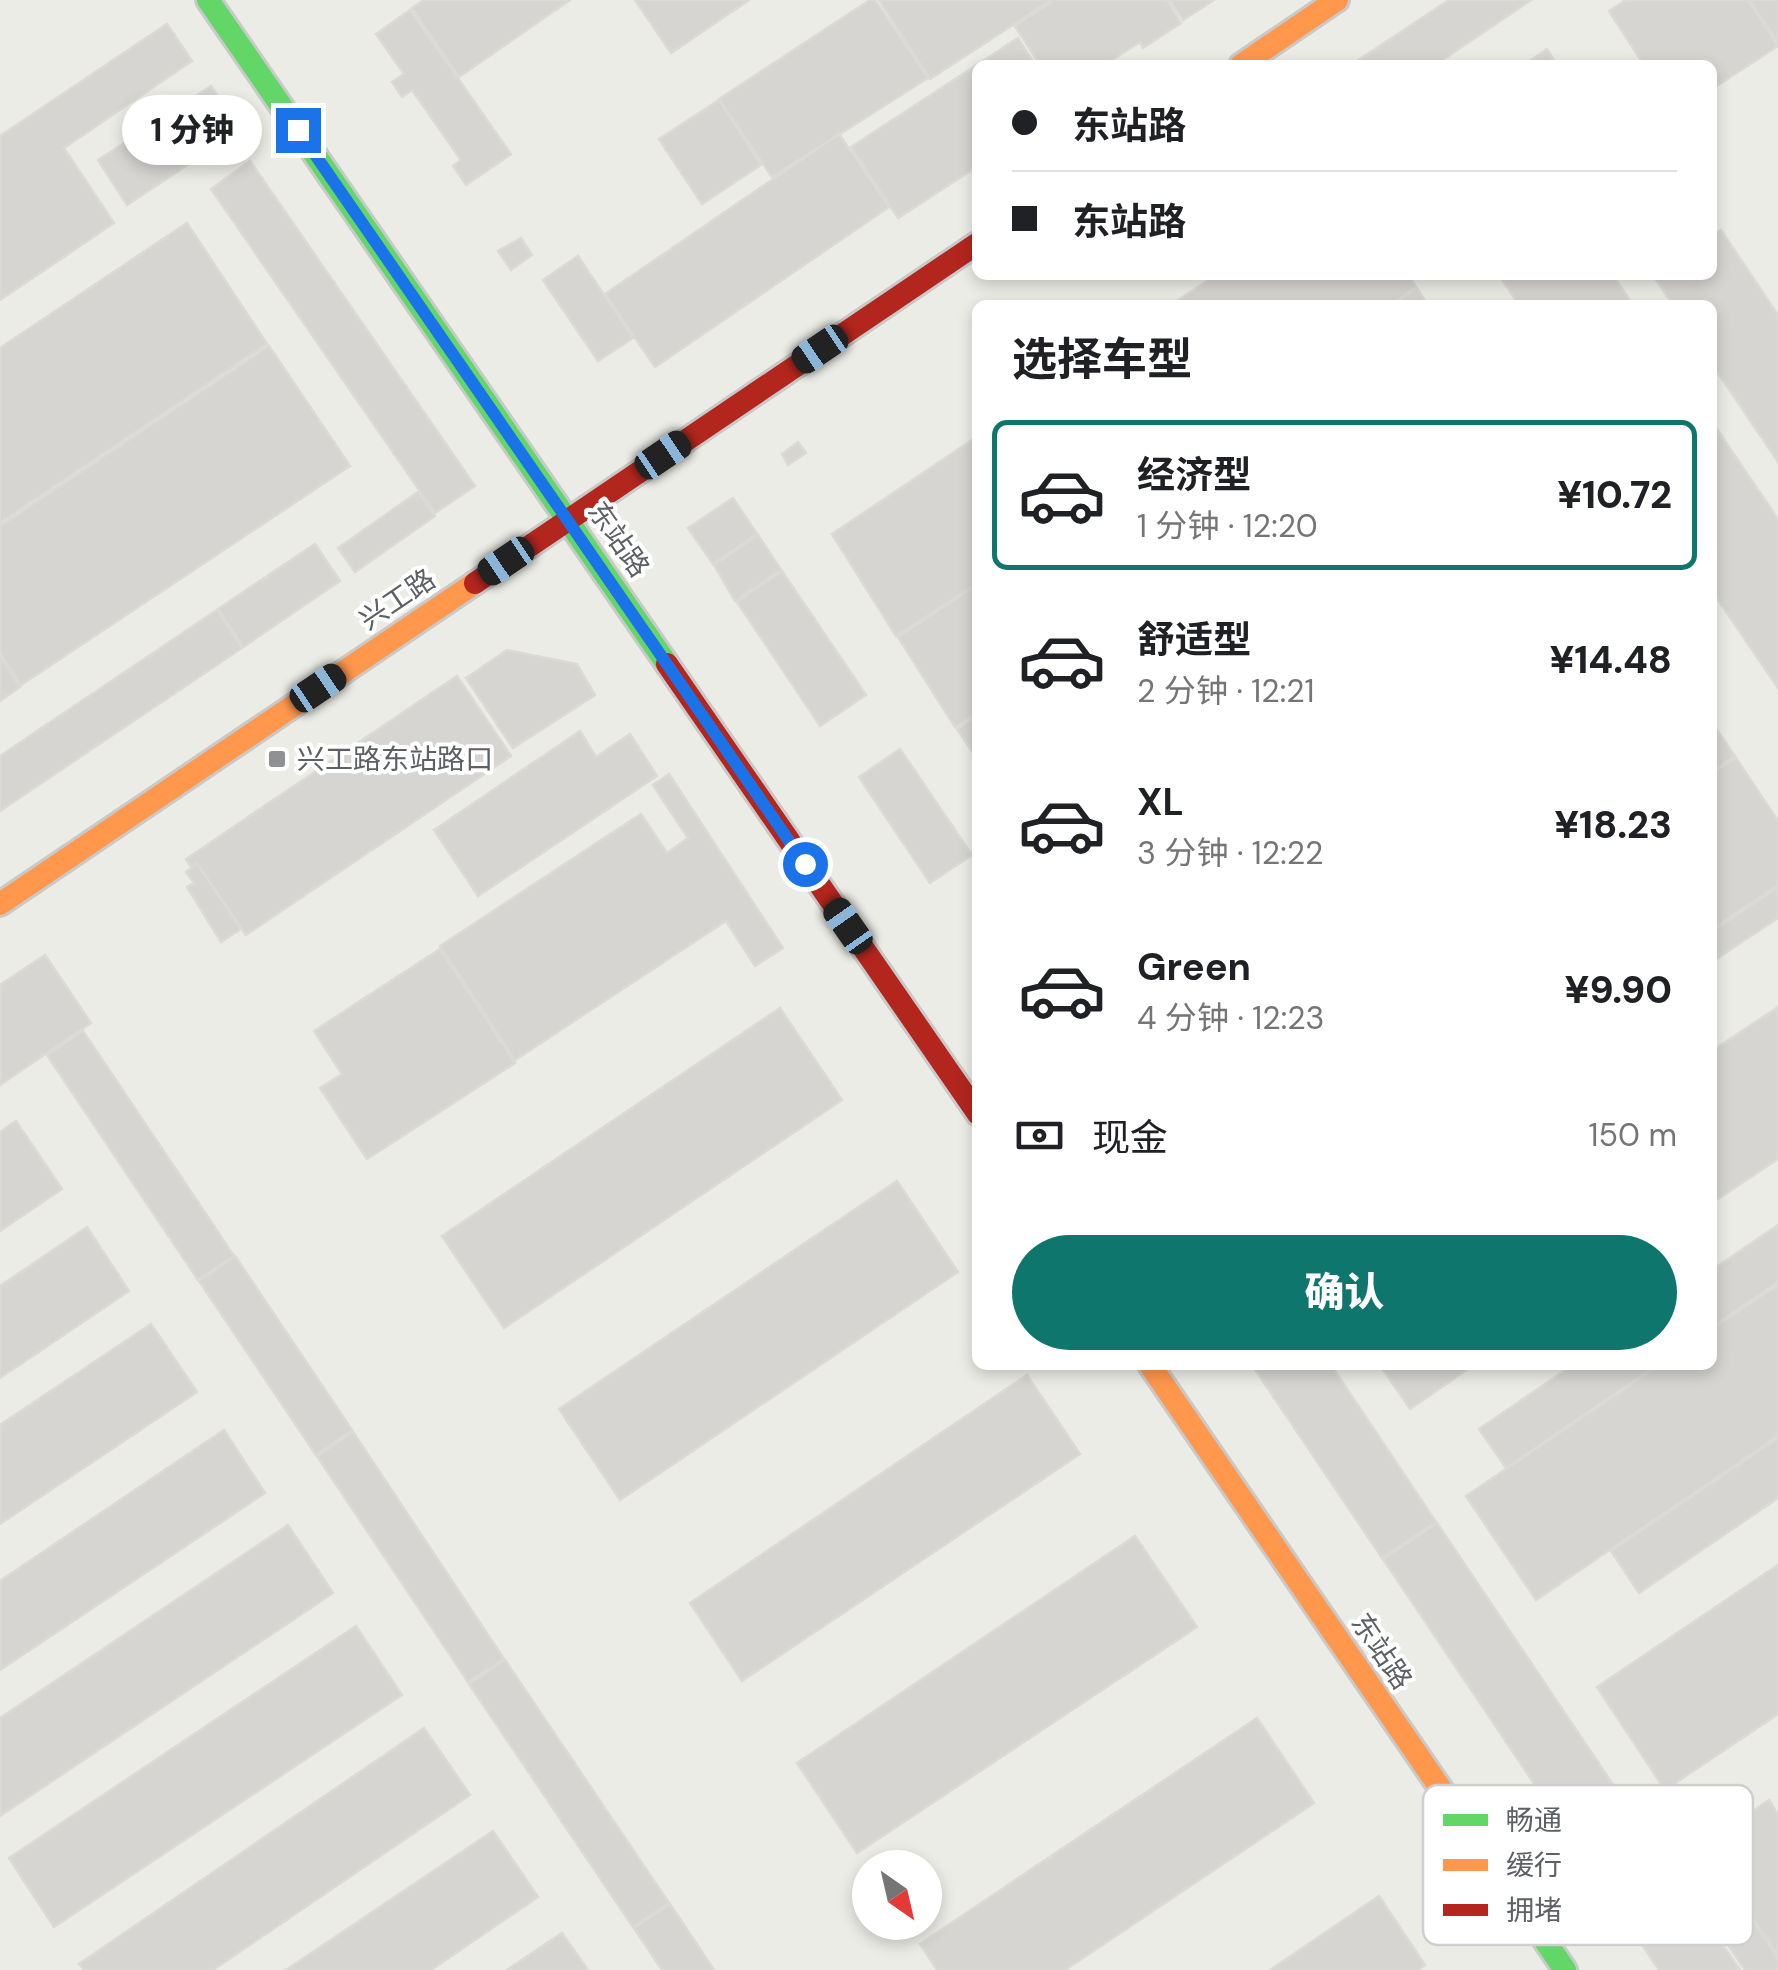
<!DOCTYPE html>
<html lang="zh">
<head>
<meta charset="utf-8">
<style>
  body { margin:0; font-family:"DM Sans","Noto Sans SC",sans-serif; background:#f6f6f6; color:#202124; height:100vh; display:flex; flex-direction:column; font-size:38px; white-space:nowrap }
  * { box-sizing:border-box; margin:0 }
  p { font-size:32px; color:#757577 }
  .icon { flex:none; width:55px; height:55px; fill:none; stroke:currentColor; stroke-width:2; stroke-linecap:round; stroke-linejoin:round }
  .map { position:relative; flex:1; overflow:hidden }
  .sheet { position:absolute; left:972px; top:300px; width:745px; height:1070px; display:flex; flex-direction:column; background:#fff; border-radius:15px; box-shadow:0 5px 15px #0003 }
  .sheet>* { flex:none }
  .hud { position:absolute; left:972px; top:60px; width:745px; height:220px; border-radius:15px; box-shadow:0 5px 15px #0003; display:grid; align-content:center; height:220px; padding:0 40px; background:#fff }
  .needle { width:65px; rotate:146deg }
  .buttons { position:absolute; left:852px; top:1850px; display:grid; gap:20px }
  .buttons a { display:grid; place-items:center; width:90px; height:90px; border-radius:50%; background:#fff; box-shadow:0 5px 15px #0003; font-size:50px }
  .end { position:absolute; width:45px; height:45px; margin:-22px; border:12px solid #1a73e8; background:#fff; box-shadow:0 0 0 5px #fff }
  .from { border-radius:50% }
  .bubble { position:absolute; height:70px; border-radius:35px; background:#fff; box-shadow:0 5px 15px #0003; font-size:32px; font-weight:800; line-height:70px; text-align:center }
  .car { position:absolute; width:30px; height:60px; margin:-30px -15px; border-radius:12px; box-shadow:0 0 8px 2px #0007; background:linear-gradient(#222 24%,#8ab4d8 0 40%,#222 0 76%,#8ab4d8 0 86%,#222 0) }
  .hud b { display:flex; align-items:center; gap:35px; height:95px; font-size:38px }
  .hud b+b { border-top:2px solid #e0e0e0 }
  .hud i { width:25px; height:25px; background:#202124 }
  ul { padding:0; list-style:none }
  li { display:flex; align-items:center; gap:30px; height:150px; margin:0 20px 15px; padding:0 20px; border:5px solid transparent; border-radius:15px }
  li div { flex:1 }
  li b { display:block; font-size:38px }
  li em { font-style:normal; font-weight:800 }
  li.selected { border-color:#0f766e }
  li>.icon { width:90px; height:90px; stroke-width:1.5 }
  h2 { padding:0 40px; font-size:45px; line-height:120px }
  .pay { display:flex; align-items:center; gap:25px; height:110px; padding:0 40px; font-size:38px }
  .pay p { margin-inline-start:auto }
  .primary-button { display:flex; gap:20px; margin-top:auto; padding:20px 40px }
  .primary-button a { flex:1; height:115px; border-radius:60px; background:#0f766e; color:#fff; font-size:40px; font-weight:800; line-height:115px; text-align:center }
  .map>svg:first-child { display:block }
</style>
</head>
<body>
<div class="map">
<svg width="1778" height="1970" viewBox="0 0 1778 1970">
  <rect width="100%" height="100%" fill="#ecece7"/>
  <g fill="#d6d5d2" stroke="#dbdad6" stroke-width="2.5">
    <path d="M424,0H570L459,77L412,8Z"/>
    <path d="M635,0H749L671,53Z"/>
    <path d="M870,0H875L928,78L772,177L719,99Z"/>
    <path d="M879,0H1051L930,79Z"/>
    <path d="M1055,0H1167L1181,23L1143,48L1140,42L1104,65H1040L1015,26Z"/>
    <path d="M1170,0H1214L1183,20Z"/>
    <path d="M1449,0H1531L1435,65H1351Z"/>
    <path d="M1626,0H1748L1778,46L1712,89V65H1644L1609,11Z"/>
    <path d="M1749,0H1778V42Z"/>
    <path d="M410,10L511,154L466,185L453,166L461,160L412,90L402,97L392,82L404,74L376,34Z"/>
    <path d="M167,24L192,61L64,148L114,223L0,300V136Z"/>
    <path d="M1018,38L1035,65H978V166L898,218L851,147Z"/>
    <path d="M1547,49L1557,65H1524Z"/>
    <path d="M211,86L240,130L127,205L98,160Z"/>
    <path d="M719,100L761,165L702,204L659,139Z"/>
    <path d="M839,134L889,207L655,367L605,294Z"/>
    <path d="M250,161L475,486L435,513L211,189Z"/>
    <path d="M187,223L267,344L0,523V348Z"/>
    <path d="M1721,230L1778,315V462L1712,364V305H1673L1653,275H1712V235Z"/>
    <path d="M521,238L532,255L511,270L498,251Z"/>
    <path d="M578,256L633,338L598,361L543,280Z"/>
    <path d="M1216,275H1408L1416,287L1390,305H1171Z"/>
    <path d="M1499,275H1613L1633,305H1519Z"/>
    <path d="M1417,288L1428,305H1392Z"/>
    <path d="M269,346L350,466L21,685L0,653V526Z"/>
    <path d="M1712,422L1778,519V688L1712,591Z"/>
    <path d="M978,436V583L896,636L832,534Z"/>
    <path d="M798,442L806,453L788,465L782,454Z"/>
    <path d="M418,492L435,516L355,572L338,548Z"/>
    <path d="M733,498L757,534L713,564L688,528Z"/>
    <path d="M758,535L781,570L735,601L714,565Z"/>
    <path d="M315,544L340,581L243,647L218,609Z"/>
    <path d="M782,571L866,695L820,726L737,602Z"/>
    <path d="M978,584V712L955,727L898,637Z"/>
    <path d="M217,610L242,648L0,811V756Z"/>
    <path d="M507,650L577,664L595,695L513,748L466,678Z"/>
    <path d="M0,656L20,687L0,701Z"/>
    <path d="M457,676L511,756L246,935L197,863L191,867L186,859Z"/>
    <path d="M978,715V760L957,729Z"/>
    <path d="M1712,723L1735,756L1712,771Z"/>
    <path d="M580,731L596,757L630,734L657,776L478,896L434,830Z"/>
    <path d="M900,749L972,855L930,883L859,777Z"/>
    <path d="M1736,758L1778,821V885L1712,929V773Z"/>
    <path d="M669,774L783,948L755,966L726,921L515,1060L440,946L641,814L667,853L688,838L653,785Z"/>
    <path d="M197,864L241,929L221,942L187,887L194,883L186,872Z"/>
    <path d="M1778,887V918L1712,962V932Z"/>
    <path d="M440,949L515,1063L367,1159L320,1088L342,1074L314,1031Z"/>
    <path d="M45,955L91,1023L0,1085V985Z"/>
    <path d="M1778,1007V1159L1712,1203V1051Z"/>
    <path d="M780,1008L842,1100L504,1328L442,1236Z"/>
    <path d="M83,1031L234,1256L198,1280L47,1055Z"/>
    <path d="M16,1121L62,1189L0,1231V1132Z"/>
    <path d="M897,1181L958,1272L620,1500L559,1409Z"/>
    <path d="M1778,1225V1282L1712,1327V1270Z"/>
    <path d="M87,1227L129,1291L0,1378V1286Z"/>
    <path d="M235,1256L352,1430L316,1455L199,1281Z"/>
    <path d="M1778,1285V1436L1536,1600L1466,1496L1660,1365H1712V1329Z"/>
    <path d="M151,1324L197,1392L0,1524V1425Z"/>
    <path d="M1252,1365H1331L1436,1522L1382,1558Z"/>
    <path d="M1380,1365H1474L1410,1409Z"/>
    <path d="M1573,1365H1657L1506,1468L1479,1429Z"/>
    <path d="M1027,1375L1080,1454L742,1681L690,1603Z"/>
    <path d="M224,1430L265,1493L0,1670V1581Z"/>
    <path d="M353,1432L504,1659L468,1682L317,1456Z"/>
    <path d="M1778,1438V1498L1639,1593L1611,1551Z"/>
    <path d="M1437,1523L1616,1789L1562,1825L1383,1559Z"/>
    <path d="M288,1525L333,1593L0,1816V1718Z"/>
    <path d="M1135,1536L1197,1627L857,1853L797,1763Z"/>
    <path d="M1778,1565V1714L1665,1790L1597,1687Z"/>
    <path d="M356,1626L402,1695L54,1927L9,1858Z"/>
    <path d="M505,1660L669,1903L633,1927L469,1684Z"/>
    <path d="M1257,1718L1314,1803L1065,1970H937L920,1944Z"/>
    <path d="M424,1728L470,1795L213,1970H84L79,1964Z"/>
    <path d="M1617,1789L1740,1970H1659L1562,1827Z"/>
    <path d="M1769,1800L1778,1814V1955L1703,1846Z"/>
    <path d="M493,1831L538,1897L431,1970H286Z"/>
    <path d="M1703,1847L1778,1958V1970H1745L1674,1866Z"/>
    <path d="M1379,1896L1425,1965L1418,1970H1270Z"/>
    <path d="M670,1904L714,1970H662L634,1928Z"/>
    <path d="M562,1933L588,1970H507Z"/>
  </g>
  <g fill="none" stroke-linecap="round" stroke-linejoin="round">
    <defs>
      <g id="fast">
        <path d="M208,0L667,664"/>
        <path d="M1447,1798L1565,1970"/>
      </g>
      <g id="slow">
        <path d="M1241,65L1337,0"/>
        <path d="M0,904L475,583"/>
        <path d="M1150,1365L1447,1798"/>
      </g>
      <g id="jam">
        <path d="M475,583L978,243"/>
        <path d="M667,664L978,1114"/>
      </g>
    </defs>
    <use href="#fast" stroke="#c9c9c9" stroke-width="28"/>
    <use href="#slow" stroke="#c9c9c9" stroke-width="28"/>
    <use href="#jam" stroke="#c9c9c9" stroke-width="28"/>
    <use href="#fast" stroke="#63d668" stroke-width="22"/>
    <use href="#slow" stroke="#ff974d" stroke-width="22"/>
    <use href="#jam" stroke="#b3261e" stroke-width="22"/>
  </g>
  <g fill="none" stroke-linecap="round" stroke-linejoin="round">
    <path stroke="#1a73e8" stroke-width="12" d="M298,130L805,864"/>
  </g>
  <rect fill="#8f9192" stroke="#fff" stroke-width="4" x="267" y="749" width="20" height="20" rx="5"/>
  <g text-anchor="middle" stroke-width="8" stroke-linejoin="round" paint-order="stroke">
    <g font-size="28" fill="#5d6064" stroke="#fff">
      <text transform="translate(619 539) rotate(55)" y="10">东站路</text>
      <text transform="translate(397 599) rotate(-34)" y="10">兴工路</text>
      <text transform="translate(1382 1651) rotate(56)" y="10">东站路</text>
    </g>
    <g font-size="28" fill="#5d6064" stroke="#fff" text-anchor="start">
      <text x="297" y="769">兴工路东站路口</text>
    </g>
  </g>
  <rect x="1423" y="1785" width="330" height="160" rx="15" fill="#fff" stroke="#cecfd0" stroke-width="2.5"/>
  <rect x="1443" y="1814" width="45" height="12" fill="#63d668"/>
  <rect x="1443" y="1859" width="45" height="12" fill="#ff974d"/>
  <rect x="1443" y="1904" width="45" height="12" fill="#b3261e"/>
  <g font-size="28" fill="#5d6064">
    <text x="1506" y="1830">畅通</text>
    <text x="1506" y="1875">缓行</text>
    <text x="1506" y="1920">拥堵</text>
  </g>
</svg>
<div class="buttons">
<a><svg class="needle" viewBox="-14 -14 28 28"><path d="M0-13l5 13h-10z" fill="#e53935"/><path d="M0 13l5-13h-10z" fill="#757577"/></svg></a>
</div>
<i class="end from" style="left:805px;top:864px"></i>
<i class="end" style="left:298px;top:130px"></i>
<div class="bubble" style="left:122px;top:95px;width:140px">1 分钟</div>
<i class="car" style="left:820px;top:349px;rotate:236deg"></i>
<i class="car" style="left:663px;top:455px;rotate:56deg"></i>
<i class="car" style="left:506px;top:561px;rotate:236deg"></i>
<i class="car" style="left:318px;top:688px;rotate:56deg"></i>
<i class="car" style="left:848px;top:926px;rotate:325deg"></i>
<div class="hud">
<b><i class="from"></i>东站路</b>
<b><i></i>东站路</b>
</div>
<section class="sheet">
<h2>选择车型</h2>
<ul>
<li class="selected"><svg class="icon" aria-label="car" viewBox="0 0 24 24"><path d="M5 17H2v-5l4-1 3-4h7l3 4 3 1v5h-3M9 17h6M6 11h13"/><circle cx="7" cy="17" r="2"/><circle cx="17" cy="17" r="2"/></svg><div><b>经济型</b><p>1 分钟 · 12:20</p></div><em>¥10.72</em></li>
<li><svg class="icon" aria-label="car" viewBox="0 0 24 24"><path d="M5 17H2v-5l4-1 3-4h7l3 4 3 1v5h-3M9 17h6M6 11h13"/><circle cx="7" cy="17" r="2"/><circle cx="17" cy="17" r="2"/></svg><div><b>舒适型</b><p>2 分钟 · 12:21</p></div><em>¥14.48</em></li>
<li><svg class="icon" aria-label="car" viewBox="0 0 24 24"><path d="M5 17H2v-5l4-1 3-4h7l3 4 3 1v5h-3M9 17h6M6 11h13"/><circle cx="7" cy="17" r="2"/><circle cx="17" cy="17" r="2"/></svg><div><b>XL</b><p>3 分钟 · 12:22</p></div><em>¥18.23</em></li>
<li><svg class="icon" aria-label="car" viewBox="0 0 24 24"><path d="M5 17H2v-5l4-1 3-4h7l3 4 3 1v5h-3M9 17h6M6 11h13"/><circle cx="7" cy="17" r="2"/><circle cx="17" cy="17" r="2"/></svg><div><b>Green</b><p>4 分钟 · 12:23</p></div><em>¥9.90</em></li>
</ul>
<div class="pay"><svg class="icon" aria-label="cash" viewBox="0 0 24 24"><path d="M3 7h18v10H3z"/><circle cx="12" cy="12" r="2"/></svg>现金<p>150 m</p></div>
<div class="primary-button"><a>确认</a></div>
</section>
</div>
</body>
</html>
